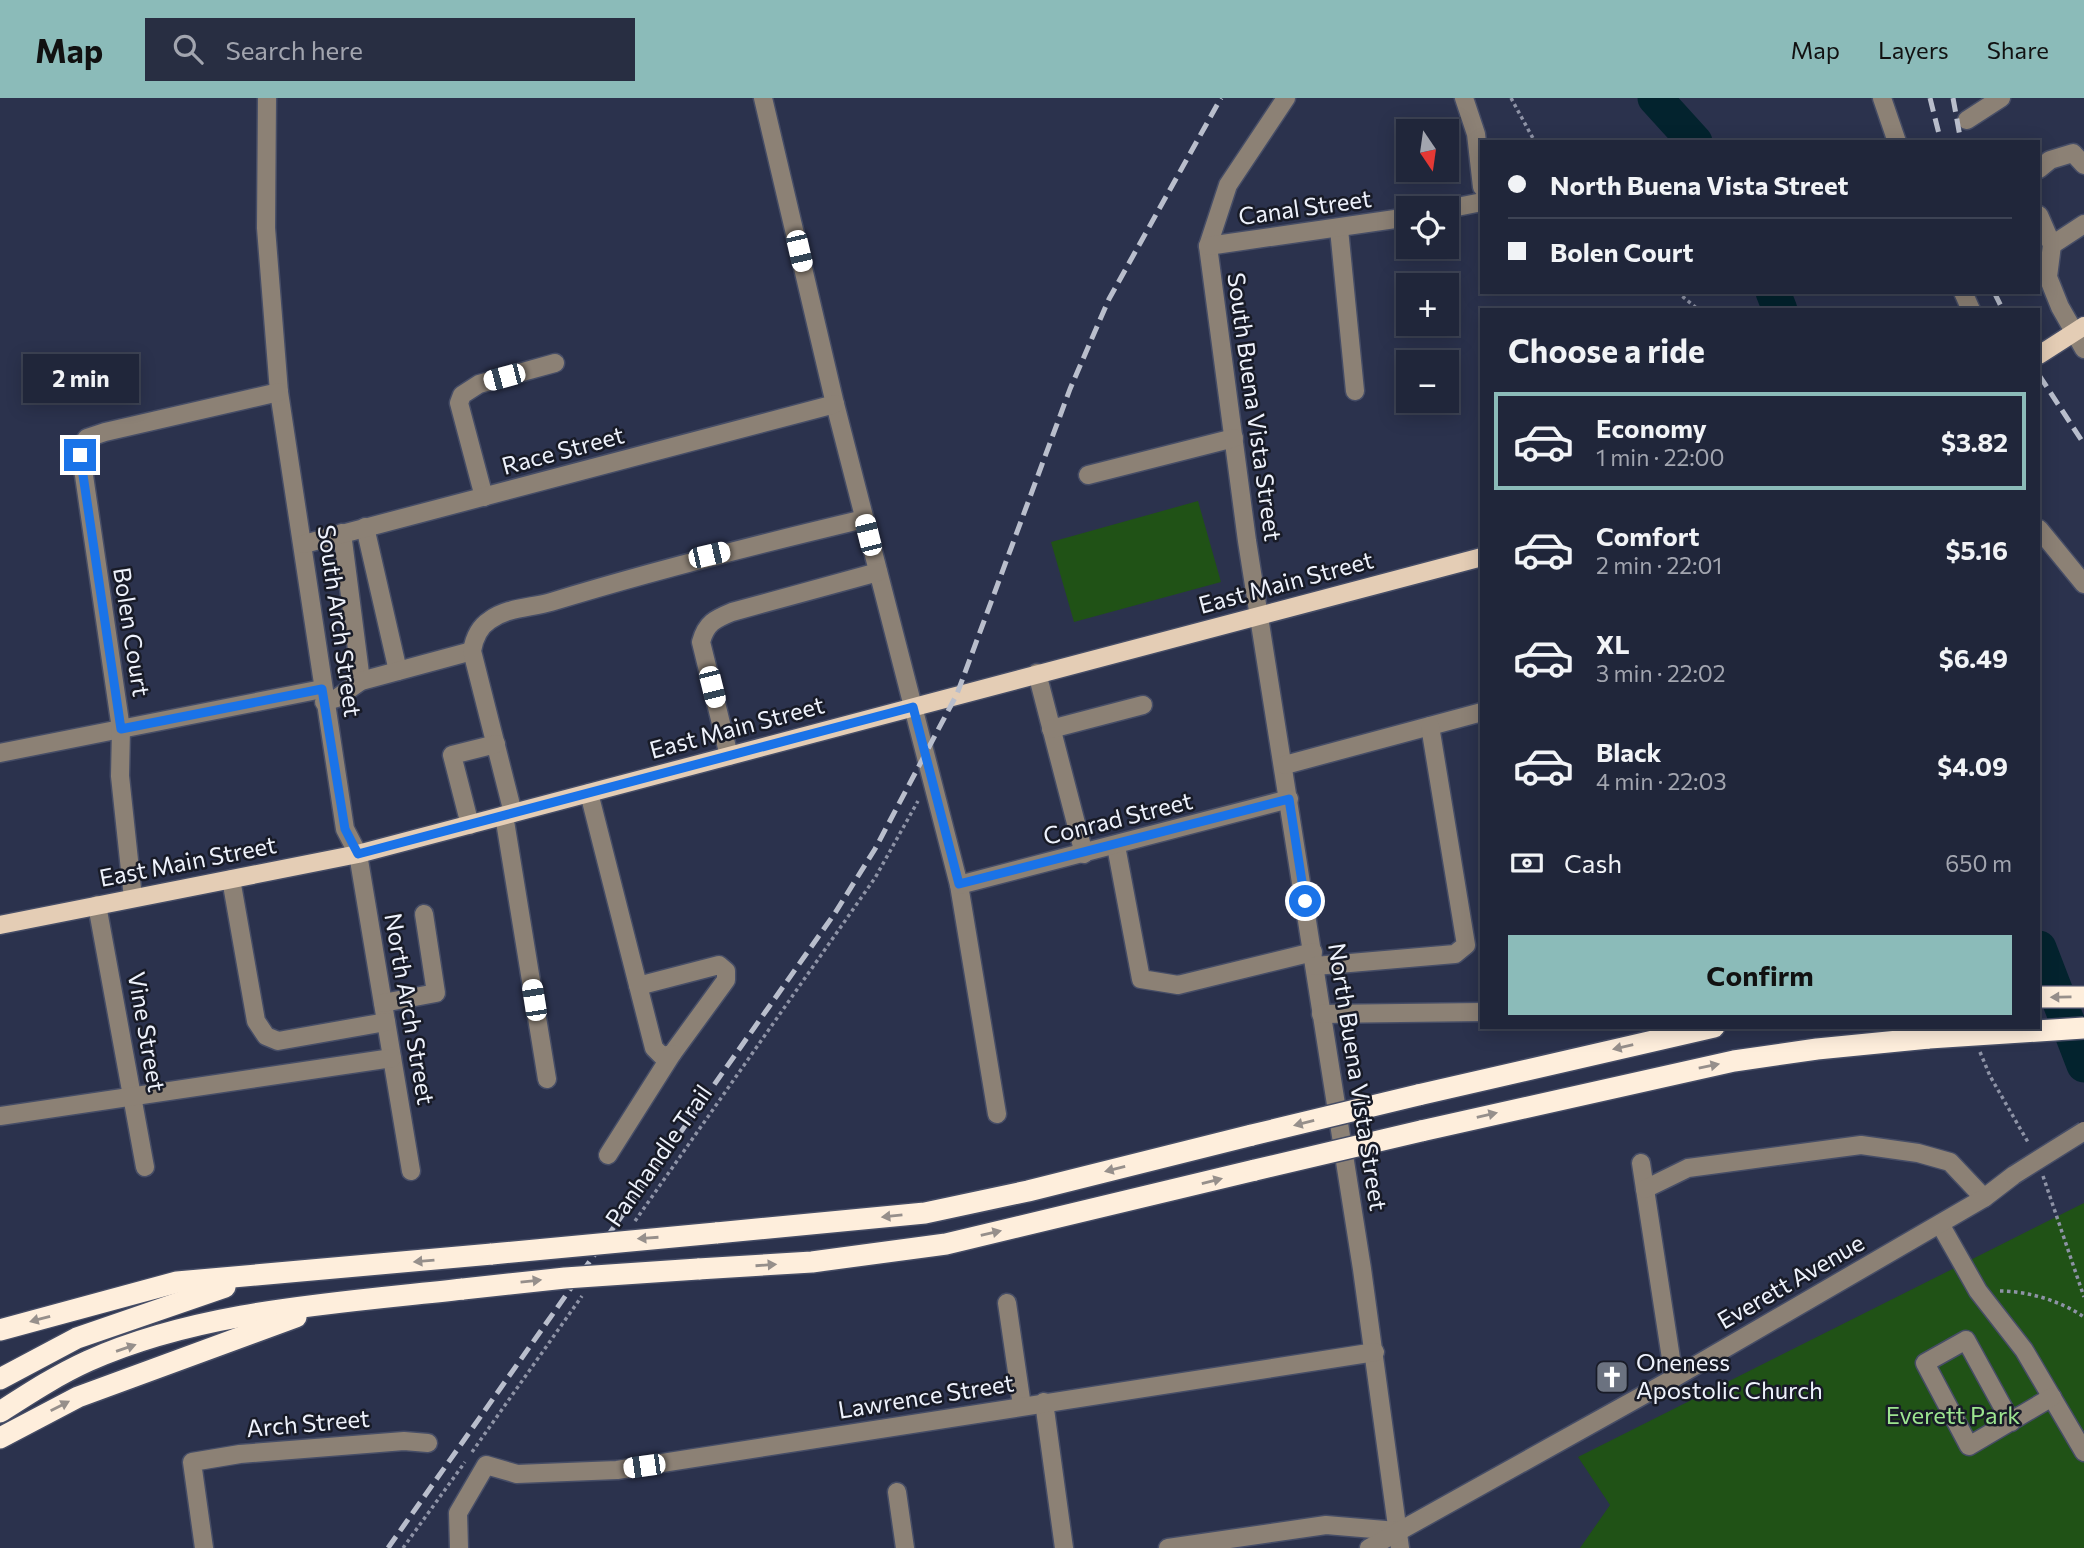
<!DOCTYPE html>
<html lang="en">
<head>
<meta charset="utf-8">
<style>
  body { margin:0; font-family:Commissioner,sans-serif; background:#282e42; color:#f1f3f6; height:100vh; display:flex; flex-direction:column; font-size:26px; white-space:nowrap }
  * { box-sizing:border-box; margin:0 }
  p { font-size:23px; color:#a2a5af }
  .icon { flex:none; width:38px; height:38px; fill:none; stroke:currentColor; stroke-width:2; stroke-linecap:round; stroke-linejoin:round }
  .map { position:relative; flex:1; overflow:hidden }
  .sheet { position:absolute; left:1480px; top:210px; width:560px; height:721px; display:flex; flex-direction:column; background:#20263a; border-radius:0px; box-shadow:0 4px 18px #0003,0 0 0 2px #3d4354 }
  .sheet>* { flex:none }
  .guide { position:absolute; left:1480px; top:42px; width:560px; height:154px; border-radius:0px; box-shadow:0 4px 18px #0003,0 0 0 2px #3d4354; display:grid; align-content:center; height:154px; padding:0 28px; background:#20263a }
  .needle { width:46px; rotate:167deg }
  .fabs { position:absolute; left:1396px; top:21px; display:grid; gap:14px }
  .fabs a { display:grid; place-items:center; width:63px; height:63px; border-radius:0px; background:#20263a; box-shadow:0 4px 18px #0003,0 0 0 2px #3d4354; font-size:35px }
  .end { position:absolute; width:32px; height:32px; margin:-16px; border:9px solid #1a73e8; background:#fff; box-shadow:0 0 0 4px #fff }
  .from { border-radius:50% }
  .bubble { position:absolute; height:49px; border-radius:0px; background:#20263a; box-shadow:0 4px 18px #0003,0 0 0 2px #3d4354; font-size:23px; font-weight:700; line-height:49px; text-align:center }
  .car { position:absolute; width:21px; height:42px; margin:-21px -10px; border-radius:9px; box-shadow:0 0 5px 2px #0007; background:linear-gradient(#fff 24%,#345 0 40%,#fff 0 76%,#345 0 86%,#fff 0) }
  .guide b { display:flex; align-items:center; gap:24px; height:66px; font-size:26px }
  .guide b+b { border-top:2px solid #3d4354 }
  .guide i { width:18px; height:18px; background:#f1f3f6 }
  ul { padding:0; list-style:none }
  li { display:flex; align-items:center; gap:21px; height:98px; margin:0 14px 10px; padding:0 14px; border:4px solid transparent; border-radius:0px }
  li div { flex:1 }
  li b { display:block; font-size:26px }
  li em { font-style:normal; font-weight:700 }
  li.active { border-color:#8bbbb9 }
  li>.icon { width:63px; height:63px; stroke-width:1.5 }
  h2 { padding:0 28px; font-size:32px; line-height:84px }
  .pay { display:flex; align-items:center; gap:18px; height:77px; padding:0 28px; font-size:26px }
  .pay p { margin-inline-start:auto }
  .primary-button { display:flex; gap:14px; margin-top:auto; padding:14px 28px }
  .primary-button a { flex:1; height:80px; border-radius:0px; background:#8bbbb9; color:#111; font-size:28px; font-weight:700; line-height:80px; text-align:center }
  header { display:flex; align-items:center; gap:42px; box-sizing:border-box; height:98px; padding:0 35px; background:#8bbbb9; color:#111 }
  header strong { font-size:33px }
  nav { display:flex; gap:38px; margin-inline-start:auto; font-size:24px }
  .search { width:490px; height:63px; background:#282e42; display:flex; align-items:center; gap:18px; box-sizing:border-box; padding:0 24px; border-radius:0px; color:#a2a5af; font-size:26px }
  .map>svg:first-child { display:block }
</style>
</head>
<body>
<header>
<strong>Map</strong>
<div class="search"><svg class="icon" aria-label="search" viewBox="0 0 24 24"><circle cx="10" cy="10" r="6"/><path d="M15 15l6 6"/></svg>Search here</div>
<nav><a>Map</a><a>Layers</a><a>Share</a></nav>
</header>
<div class="map">
<svg width="2084" height="1450" viewBox="0 0 2084 1450">
  <rect width="100%" height="100%" fill="#2b324d"/>
  <g fill="#205216">
    <path d="M1198,403L1221,484L1074,524L1051,444Z"/>
    <path d="M2084,1105V1450H1580L1610,1407L1578,1359Z"/>
  </g>
  <g fill="none" stroke-linecap="round" stroke-linejoin="round">
    <g stroke="#03232e" stroke-width="35">
      <path d="M1655,0L1695,44"/>
      <path d="M1773,194L1780,212"/>
      <path d="M2039,850L2084,967"/>
    </g>
    <defs>
      <g id="minor">
        <path d="M267,0L266,130L279,294L345,731L358,756L411,1073"/>
        <path d="M763,0L835,306L959,787L997,1016"/>
        <path d="M1286,0L1228,87L1208,148L1247,443L1362,1171L1400,1450"/>
        <path d="M1464,0L1476,36L1482,89"/>
        <path d="M1882,0L1897,44"/>
        <path d="M1967,22L2001,0"/>
        <path d="M2039,71L2050,62L2073,55L2084,67"/>
        <path d="M1447,111L1482,104"/>
        <path d="M2039,117L2052,147L2048,179L2060,209L2084,251"/>
        <path d="M1339,131L1355,293"/>
        <path d="M2052,147L2084,126"/>
        <path d="M1208,148L1409,119"/>
        <path d="M1963,194L1971,212"/>
        <path d="M1088,377L1234,340"/>
        <path d="M484,399L459,305L462,297L479,286L555,265"/>
        <path d="M365,429L398,573"/>
        <path d="M2039,431L2084,486"/>
        <path d="M342,435L361,583"/>
        <path d="M304,446L835,306"/>
        <path d="M1037,575L1084,756"/>
        <path d="M324,604L337,600L361,583L472,553"/>
        <path d="M1051,631L1143,607"/>
        <path d="M0,655L322,591"/>
        <path d="M729,658L701,544C706,525 715,521 732,514L878,474"/>
        <path d="M1285,667L1482,614"/>
        <path d="M589,695L654,950L662,958L672,956L726,882V873L719,867L638,888"/>
        <path d="M513,715L472,553C474,541 479,529 490,522C508,509 531,510 551,504C655,472 759,446 864,421"/>
        <path d="M504,717L547,981"/>
        <path d="M470,727L452,657L496,646"/>
        <path d="M1116,748L1141,881L1178,887L1313,854"/>
        <path d="M231,781L256,923L266,938L278,943L386,924"/>
        <path d="M959,787L1289,701"/>
        <path d="M133,800L120,678L121,631L80,350L87,340L105,334L279,294"/>
        <path d="M97,807L145,1069"/>
        <path d="M1315,868L1455,856L1466,847L1430,628"/>
        <path d="M383,905L436,895L424,816"/>
        <path d="M1321,916L1482,914"/>
        <path d="M0,1018L392,960"/>
        <path d="M608,1057L672,956"/>
        <path d="M1641,1065L1674,1280"/>
        <path d="M1645,1091L1688,1070L1861,1047L1918,1055L1950,1064L1984,1100"/>
        <path d="M1940,1126L1978,1193L2024,1252L2084,1354"/>
        <path d="M1007,1205L1022,1308"/>
        <path d="M1044,1304L1064,1450"/>
        <path d="M2011,1324L1966,1242L1925,1265L1969,1348L2052,1299"/>
        <path d="M897,1394L905,1450"/>
        <path d="M204,1450L192,1364L240,1356L404,1343L428,1345"/>
        <path d="M459,1450L458,1415L486,1367L517,1376L617,1372L1375,1254"/>
        <path d="M1168,1450L1326,1427L1397,1433"/>
        <path d="M1369,1450L1674,1280L1984,1100L2014,1077"/>
      </g>
      <g id="major">
        <path d="M2039,257L2084,228"/>
        <path d="M0,827L358,756L1482,459"/>
      </g>
      <g id="highway">
        <path d="M2039,899H2084"/>
        <path d="M1418,997L1714,929"/>
        <path d="M1421,1033L1734,963L1817,951L1929,940"/>
        <path d="M716,1135L925,1115L1028,1093L1252,1037"/>
        <path d="M698,1171L812,1164L946,1146L1255,1072"/>
        <path d="M0,1232L177,1184L492,1156"/>
        <path d="M0,1281L77,1240L225,1189"/>
        <path d="M0,1314C28,1296 57,1277 88,1263C201,1212 340,1205 463,1191"/>
        <path d="M0,1340L78,1299L296,1219"/>
      </g>
    </defs>
    <use href="#minor" stroke="#464d66" stroke-width="21"/>
    <use href="#major" stroke="#464d66" stroke-width="21"/>
    <use href="#highway" stroke="#464d66" stroke-width="24"/>
    <g stroke="#8e93a6" stroke-width="3.5" stroke-dasharray="3.5 3.5" stroke-linecap="butt">
      <path d="M1511,0L1535,44"/>
      <path d="M1677,194L1699,212"/>
      <path d="M1980,954L1990,978L2029,1046"/>
      <path d="M2043,1078L2084,1199"/>
      <path d="M635,1123L875,780L918,703"/>
      <path d="M2000,1193C2028,1193 2061,1203 2084,1219"/>
      <path d="M472,1354L582,1198"/>
      <path d="M403,1450L465,1364"/>
    </g>
    <use href="#minor" stroke="#8c8175" stroke-width="18"/>
    <use href="#major" stroke="#e4cdb5" stroke-width="18"/>
    <use href="#highway" stroke="#feeedc" stroke-width="21"/>
    <g stroke="#b9becc" stroke-width="5" stroke-dasharray="14 7" stroke-linecap="butt">
      <path d="M1930,0L1941,44"/>
      <path d="M1953,0L1961,44"/>
      <path d="M1994,194L2003,212"/>
      <path d="M2039,277L2084,346"/>
      <path d="M388,1450L835,815L875,751L957,596L1070,291L1109,201L1221,0"/>
    </g>
    <defs>
      <path id="minor-bridge" d="M2014,1077L2084,1033"/>
      <g id="highway-bridge">
        <path d="M1929,940L2084,930"/>
        <path d="M1252,1037L1418,997"/>
        <path d="M1255,1072L1421,1033"/>
        <path d="M492,1156L716,1135"/>
        <path d="M463,1191L565,1180L698,1171"/>
      </g>
    </defs>
    <use href="#minor-bridge" stroke="#464d66" stroke-width="21" stroke-linecap="butt"/>
    <use href="#highway-bridge" stroke="#464d66" stroke-width="24" stroke-linecap="butt"/>
    <use href="#minor-bridge" stroke="#8c8175" stroke-width="18"/>
    <use href="#highway-bridge" stroke="#feeedc" stroke-width="21"/>
  </g>
  <defs><path id="oneway-solid" d="M-6-.8H1V-3.2L6.5 0L1 3.2V.8H-6Z" transform="scale(1.75)"/></defs>
  <g fill="#968f8b">
    <use href="#oneway-solid" transform="translate(2061 899) rotate(179)"/>
    <use href="#oneway-solid" transform="translate(1623 949) rotate(167)"/>
    <use href="#oneway-solid" transform="translate(1709 968) rotate(-11)"/>
    <use href="#oneway-solid" transform="translate(1487 1017) rotate(-13)"/>
    <use href="#oneway-solid" transform="translate(1304 1025) rotate(166)"/>
    <use href="#oneway-solid" transform="translate(1115 1071) rotate(166)"/>
    <use href="#oneway-solid" transform="translate(1212 1083) rotate(-14)"/>
    <use href="#oneway-solid" transform="translate(892 1118) rotate(174)"/>
    <use href="#oneway-solid" transform="translate(991 1135) rotate(-13)"/>
    <use href="#oneway-solid" transform="translate(648 1140) rotate(176)"/>
    <use href="#oneway-solid" transform="translate(424 1163) rotate(175)"/>
    <use href="#oneway-solid" transform="translate(766 1167) rotate(-4)"/>
    <use href="#oneway-solid" transform="translate(531 1183) rotate(-6)"/>
    <use href="#oneway-solid" transform="translate(40 1221) rotate(165)"/>
    <use href="#oneway-solid" transform="translate(126 1250) rotate(-19)"/>
    <use href="#oneway-solid" transform="translate(60 1308) rotate(-27)"/>
  </g>
  <g fill="none" stroke-linecap="round" stroke-linejoin="round">
    <path stroke="#1a73e8" stroke-width="9" d="M80,357L121,631L322,591L345,731L358,756L913,609L959,786L1289,701L1305,803"/>
  </g>
  <defs>
    <symbol id="church-square" viewBox="-11 -11 22 22"><rect x="-9" y="-9" width="18" height="18" rx="4" fill="#6b7280" stroke="#181b27"/><path d="M-1.2-6h2.4v3.5h3.3v2.4h-3.3V6h-2.4V-.1h-3.3v-2.4h3.3Z" fill="#fff"/></symbol>
  </defs>
  <g fill-rule="evenodd">
    <use href="#church-square" x="1593" y="1260" width="38" height="38"/>
  </g>
  <g text-anchor="middle" stroke-width="5" stroke-linejoin="round" paint-order="stroke">
    <g font-size="24" fill="#eef2fc" stroke="#181b27">
      <text transform="translate(1305 110) rotate(-8)" y="8">Canal Street</text>
      <text transform="translate(1254 309) rotate(82)" y="8">South Buena Vista Street</text>
      <text transform="translate(563 353) rotate(-15)" y="8">Race Street</text>
      <text transform="translate(1286 485) rotate(-15)" y="8">East Main Street</text>
      <text transform="translate(339 523) rotate(82)" y="8">South Arch Street</text>
      <text transform="translate(131 534) rotate(81)" y="8">Bolen Court</text>
      <text transform="translate(737 630) rotate(-15)" y="8">East Main Street</text>
      <text transform="translate(1118 721) rotate(-14)" y="8">Conrad Street</text>
      <text transform="translate(188 764) rotate(-11)" y="8">East Main Street</text>
      <text transform="translate(409 911) rotate(80)" y="8">North Arch Street</text>
      <text transform="translate(146 934) rotate(80)" y="8">Vine Street</text>
      <text transform="translate(1357 979) rotate(81)" y="8">North Buena Vista Street</text>
      <text transform="translate(659 1058) rotate(-55)" y="8">Panhandle Trail</text>
      <text transform="translate(1791 1184) rotate(-30)" y="8">Everett Avenue</text>
      <text transform="translate(926 1299) rotate(-9)" y="8">Lawrence Street</text>
      <text transform="translate(308 1326) rotate(-5)" y="8">Arch Street</text>
    </g>
    <g font-size="24" fill="#eef2fc" stroke="#181b27" text-anchor="start">
      <text x="1636" y="1273">Oneness<tspan x="1636" dy="28">Apostolic Church</tspan></text>
    </g>
    <g font-size="24" fill="#9de590" stroke="#181b27">
      <text x="1953" y="1326">Everett Park</text>
    </g>
  </g>
</svg>
<div class="fabs">
<a><svg class="needle" viewBox="-14 -14 28 28"><path d="M0-13l5 13h-10z" fill="#e53935"/><path d="M0 13l5-13h-10z" fill="#a2a5af"/></svg></a>
<a><svg class="icon" aria-label="locate" viewBox="0 0 24 24"><circle cx="12" cy="12" r="6"/><path d="M12 2v4M12 18v4M2 12h4M18 12h4"/></svg></a>
<a>+</a>
<a>−</a>
</div>
<i class="end from" style="left:1305px;top:803px"></i>
<i class="end" style="left:80px;top:357px"></i>
<div class="bubble" style="left:23px;top:256px;width:116px">2 min</div>
<i class="car" style="left:799px;top:153px;rotate:167deg"></i>
<i class="car" style="left:504px;top:279px;rotate:255deg"></i>
<i class="car" style="left:868px;top:437px;rotate:346deg"></i>
<i class="car" style="left:709px;top:457px;rotate:77deg"></i>
<i class="car" style="left:712px;top:589px;rotate:166deg"></i>
<i class="car" style="left:534px;top:902px;rotate:351deg"></i>
<i class="car" style="left:644px;top:1368px;rotate:262deg"></i>
<div class="guide">
<b><i class="from"></i>North Buena Vista Street</b>
<b><i></i>Bolen Court</b>
</div>
<section class="sheet">
<h2>Choose a ride</h2>
<ul>
<li class="active"><svg class="icon" aria-label="car" viewBox="0 0 24 24"><path d="M5 17H2v-5l4-1 3-4h7l3 4 3 1v5h-3M9 17h6M6 11h13"/><circle cx="7" cy="17" r="2"/><circle cx="17" cy="17" r="2"/></svg><div><b>Economy</b><p>1 min · 22:00</p></div><em>$3.82</em></li>
<li><svg class="icon" aria-label="car" viewBox="0 0 24 24"><path d="M5 17H2v-5l4-1 3-4h7l3 4 3 1v5h-3M9 17h6M6 11h13"/><circle cx="7" cy="17" r="2"/><circle cx="17" cy="17" r="2"/></svg><div><b>Comfort</b><p>2 min · 22:01</p></div><em>$5.16</em></li>
<li><svg class="icon" aria-label="car" viewBox="0 0 24 24"><path d="M5 17H2v-5l4-1 3-4h7l3 4 3 1v5h-3M9 17h6M6 11h13"/><circle cx="7" cy="17" r="2"/><circle cx="17" cy="17" r="2"/></svg><div><b>XL</b><p>3 min · 22:02</p></div><em>$6.49</em></li>
<li><svg class="icon" aria-label="car" viewBox="0 0 24 24"><path d="M5 17H2v-5l4-1 3-4h7l3 4 3 1v5h-3M9 17h6M6 11h13"/><circle cx="7" cy="17" r="2"/><circle cx="17" cy="17" r="2"/></svg><div><b>Black</b><p>4 min · 22:03</p></div><em>$4.09</em></li>
</ul>
<div class="pay"><svg class="icon" aria-label="cash" viewBox="0 0 24 24"><path d="M3 7h18v10H3z"/><circle cx="12" cy="12" r="2"/></svg>Cash<p>650 m</p></div>
<div class="primary-button"><a>Confirm</a></div>
</section>
</div>
</body>
</html>
